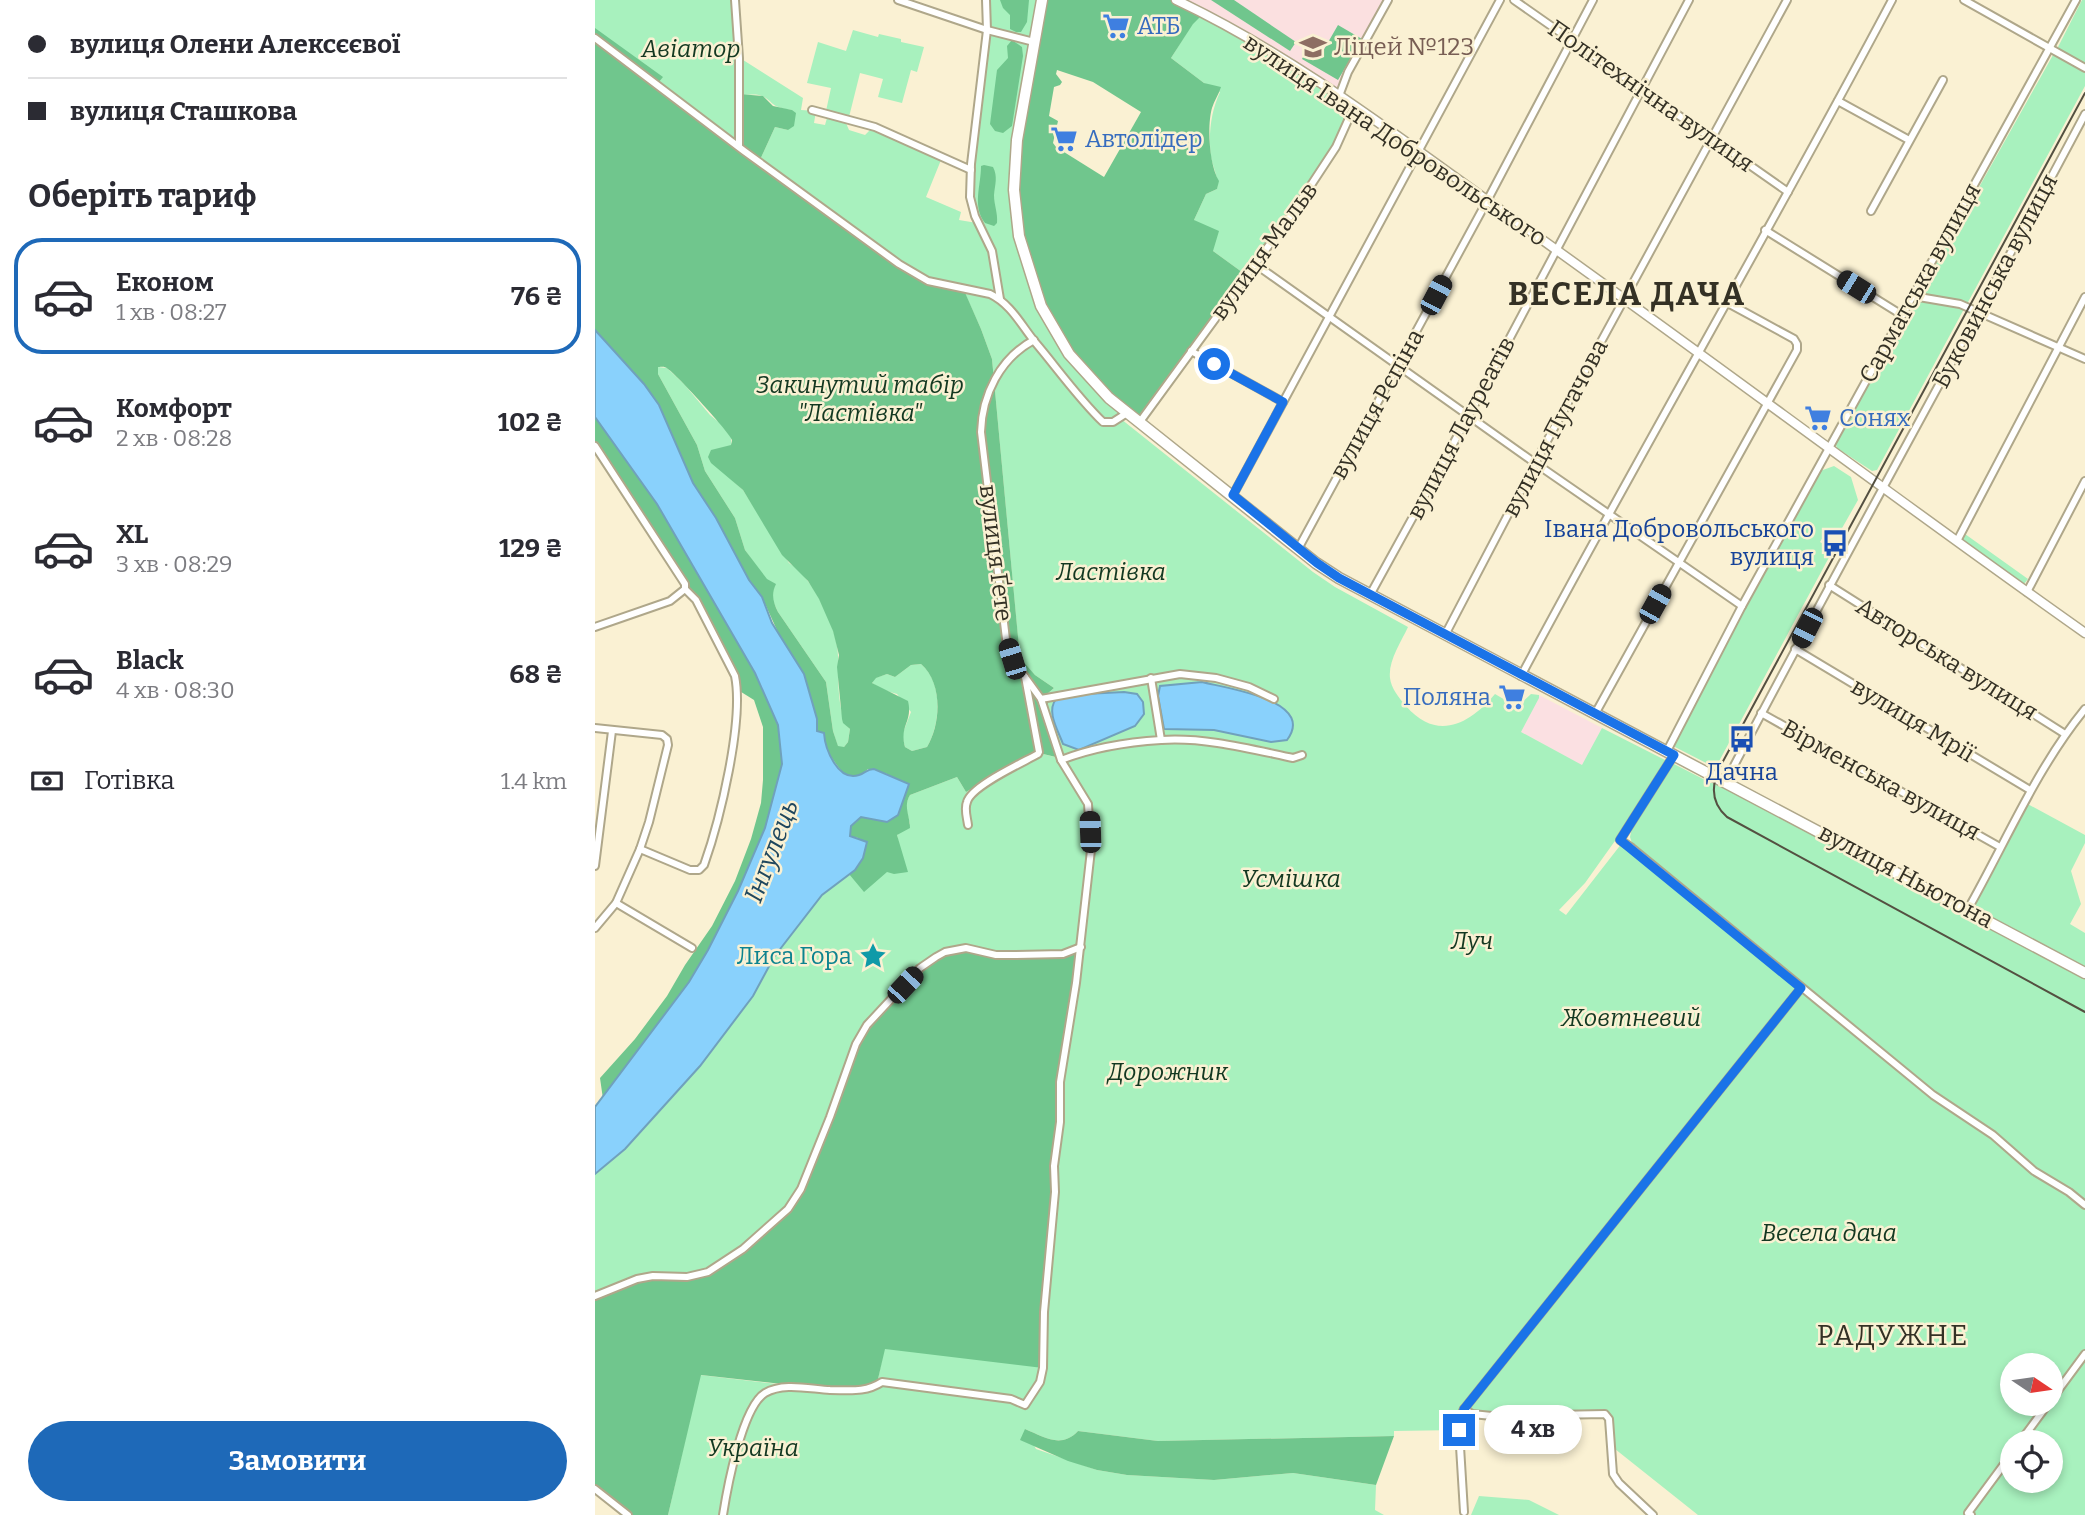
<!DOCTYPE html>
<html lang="uk">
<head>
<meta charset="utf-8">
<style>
  body { margin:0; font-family:Bitter,serif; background:#f2f2f3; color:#2b2b33; height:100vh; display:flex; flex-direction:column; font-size:26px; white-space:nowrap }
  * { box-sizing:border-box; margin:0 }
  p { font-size:23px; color:#7c7c81 }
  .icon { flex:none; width:38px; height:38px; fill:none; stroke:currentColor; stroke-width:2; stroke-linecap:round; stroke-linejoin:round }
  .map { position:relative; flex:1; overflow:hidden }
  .details { display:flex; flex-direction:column; background:#fff; width:595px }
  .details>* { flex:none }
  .top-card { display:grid; align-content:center; height:154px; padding:0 28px; background:#fff }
  .needle { width:46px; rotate:103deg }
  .fabs { position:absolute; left:1405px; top:1353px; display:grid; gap:14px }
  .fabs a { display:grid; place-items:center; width:63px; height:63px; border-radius:50%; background:#fff; box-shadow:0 4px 10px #0003; font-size:35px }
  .end { position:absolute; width:32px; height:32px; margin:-16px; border:9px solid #1a73e8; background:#fff; box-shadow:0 0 0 4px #fff }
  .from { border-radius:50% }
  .bubble { position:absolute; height:49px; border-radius:24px; background:#fff; box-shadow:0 4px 10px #0003; font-size:23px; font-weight:700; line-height:49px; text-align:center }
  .car { position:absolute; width:21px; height:42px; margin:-21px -10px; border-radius:9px; box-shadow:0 0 5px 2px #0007; background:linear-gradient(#222 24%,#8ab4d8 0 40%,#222 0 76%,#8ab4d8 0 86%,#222 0) }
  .top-card b { display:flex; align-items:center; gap:24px; height:66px; font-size:26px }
  .top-card b+b { border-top:2px solid #e1e1e2 }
  .top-card i { width:18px; height:18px; background:#2b2b33 }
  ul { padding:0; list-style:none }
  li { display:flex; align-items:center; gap:21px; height:116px; margin:0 14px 10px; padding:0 14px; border:4px solid transparent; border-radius:28px }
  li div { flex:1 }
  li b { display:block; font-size:26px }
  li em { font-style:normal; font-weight:700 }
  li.current { border-color:#1e69b8 }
  li>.icon { width:63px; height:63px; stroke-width:1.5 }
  h2 { padding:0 28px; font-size:32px; line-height:84px }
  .pay { display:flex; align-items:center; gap:18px; height:77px; padding:0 28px; font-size:26px }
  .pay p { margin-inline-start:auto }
  .action { display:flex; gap:14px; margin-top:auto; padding:14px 28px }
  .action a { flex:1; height:80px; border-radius:42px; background:#1e69b8; color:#fff; font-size:28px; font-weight:700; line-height:80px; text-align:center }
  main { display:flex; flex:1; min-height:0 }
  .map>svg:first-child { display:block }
</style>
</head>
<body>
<main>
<section class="details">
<div class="top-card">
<b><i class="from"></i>вулиця Олени Алексєєвої</b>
<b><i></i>вулиця Сташкова</b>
</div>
<h2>Оберіть тариф</h2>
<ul>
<li class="current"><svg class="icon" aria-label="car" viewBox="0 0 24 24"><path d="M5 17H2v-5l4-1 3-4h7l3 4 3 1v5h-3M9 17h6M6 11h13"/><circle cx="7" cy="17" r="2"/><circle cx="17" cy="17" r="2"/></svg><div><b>Економ</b><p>1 хв · 08:27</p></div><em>76 ₴</em></li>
<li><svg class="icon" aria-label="car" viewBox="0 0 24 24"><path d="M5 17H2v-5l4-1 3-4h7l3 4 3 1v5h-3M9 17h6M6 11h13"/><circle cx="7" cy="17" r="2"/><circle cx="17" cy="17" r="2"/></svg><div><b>Комфорт</b><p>2 хв · 08:28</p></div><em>102 ₴</em></li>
<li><svg class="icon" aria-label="car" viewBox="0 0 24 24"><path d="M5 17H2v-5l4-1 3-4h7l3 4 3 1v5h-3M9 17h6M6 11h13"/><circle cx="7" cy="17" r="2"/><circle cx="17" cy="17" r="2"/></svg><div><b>XL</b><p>3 хв · 08:29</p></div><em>129 ₴</em></li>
<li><svg class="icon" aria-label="car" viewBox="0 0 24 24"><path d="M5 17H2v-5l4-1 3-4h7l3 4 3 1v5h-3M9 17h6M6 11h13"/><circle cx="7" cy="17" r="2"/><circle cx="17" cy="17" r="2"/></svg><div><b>Black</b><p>4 хв · 08:30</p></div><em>68 ₴</em></li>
</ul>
<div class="pay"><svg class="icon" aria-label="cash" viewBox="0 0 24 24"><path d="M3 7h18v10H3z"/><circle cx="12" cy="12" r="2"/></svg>Готівка<p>1.4 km</p></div>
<div class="action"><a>Замовити</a></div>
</section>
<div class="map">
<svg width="1490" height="1515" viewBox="0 0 1490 1515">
  <rect width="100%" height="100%" fill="#faf1d3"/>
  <path fill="#fbe0e2" d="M944,695L1007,728L988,766L926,732Z"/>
  <path fill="#fbe0e0" d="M582,0H793L753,72L744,96Z"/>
  <g fill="#a8f1be" fill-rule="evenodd">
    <path d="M0,0H140L145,58L208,98L206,110L221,111L219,123L230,125L232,118L251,123L254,130L270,135L276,129L346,160L331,197L366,212L364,220L382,223L375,197L392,30L391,0H447L436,63L532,413L526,419L718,572L740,587L813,627C806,642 793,661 795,678C796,688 804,698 811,706C842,742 875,724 900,694L917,704L924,705L936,694L944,695V698L926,732L987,765L1007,728L1072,761L1054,793L990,883L964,910L971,915L1027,843L1038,846L1035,837L1037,828L1079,764L1116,783L1130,785L1490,978V1515H1103L1015,1445V1431L1010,1414L897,1416L870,1410L864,1430L799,1431V1436L563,1441L483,1431C466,1449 449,1437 430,1429L441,1449L502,1470L532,1475L619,1480L698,1473L781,1485L780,1510L789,1515H73L105,1375L182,1384L263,1389L283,1379L289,1349L206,1189L140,1274L0,1296V1164L124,1008L292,822L305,849L302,835L315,824C312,813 309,804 315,795L362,777L371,792L440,752L468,759L454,716L452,694L459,688L440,675L425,659L397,359L386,329L368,289L333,281L164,162L180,127L193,130L197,110C174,108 178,99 164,95C158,94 151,95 145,95L144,146L0,38ZM1418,1365H1456V1404H1418ZM1418,1442H1456V1480H1418Z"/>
    <path d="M1487,0H1490V65L1465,51L1463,47Z"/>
    <path d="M608,14L759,107L741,147L651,275L618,251L599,220L611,194L622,189C624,178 618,168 616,157C613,135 616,111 625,92L609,83L576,58L598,23Z"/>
    <path d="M258,30L283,37L284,34L306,39V42L329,47L322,72L316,70L307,103L283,97L288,79L265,73L254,117L231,111L236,88L212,83L223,42L251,51Z"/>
    <path d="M1458,55L1490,72V86L1372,304L1331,294L1327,289Z"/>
    <path d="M1328,299L1349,302L1369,309L1282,470L1277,471L1242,448L1240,442L1317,306Z"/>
    <path d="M63,367L72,368L89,384L115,415L126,424L136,437L138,481L148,490L194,563C218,577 243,629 243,656C243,674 242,717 255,729L253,742L249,747H243L238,731L231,682L183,612L178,601V590L150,550L140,518L110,471L102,445L63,374Z"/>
    <path d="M1239,466L1256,477L1263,500L1242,537L1231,532L1225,542L1238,550L1122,765L1117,766L1080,747L1078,741L1225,471Z"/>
    <path d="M1370,534L1433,579L1429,584L1366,540Z"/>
    <path d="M326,664C348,682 346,724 332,747L317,751L310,747L307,735L316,712L302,694L288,690L277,683L280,678L292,674L300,677L316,665Z"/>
    <path d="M1429,802L1490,835V843L1476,871L1486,904L1475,924L1490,933V968L1375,906Z"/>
    <path d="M884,1496L934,1500L964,1515H876Z"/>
  </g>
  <g fill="#70c68d" fill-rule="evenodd">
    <path d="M405,0H434L432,22L426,32H421L415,29V15L408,8Z"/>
    <path d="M447,0H581L608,14L598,24L576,58L609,83L626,87C624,94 619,101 617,108C612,125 614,165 624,181L622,189L611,194L599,220L624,231L618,251L651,275L544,423L464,340L424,236L422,140ZM462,70L498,82L546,112L509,177L461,147L458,143L463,121L454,116L459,87L465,85L467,82L461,74Z"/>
    <path d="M616,0H639L701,42L695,51Z"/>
    <path d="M743,25L767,39L743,80L707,59L711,51L724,58Z"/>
    <path d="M0,28L68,77L63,83L144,146V94L168,96L178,106L197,110L201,113L199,126L193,130L180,127L164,162L333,281L368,288L386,329L397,359L425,658L440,675L459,688L452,694L454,716L469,759L440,752L371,792L362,777L315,795C308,806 315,816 315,828L302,835L313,872L299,874L292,872L269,892L254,874L260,870L263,838L255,836L256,826L266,817L292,822L302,815L309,796L292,774L273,769C267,774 261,778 253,776C245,774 224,738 222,730C221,727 222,723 222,719L167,597L154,580L121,518L98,483L64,405L49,384L0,330ZM63,367C68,367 69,366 73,369C81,374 136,434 137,440C137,442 136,444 136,445L116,450L113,457L116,463L148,490L187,555L213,581L224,599L238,631L244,655L242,667L247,719L248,723L255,729L253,742L249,747L243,746L238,731L231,682L183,612C178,602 176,594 181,584L172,579L150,550L140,518L110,471L102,445L63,374ZM326,664C348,683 346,724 332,747L317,751L310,747C304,725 318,722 313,701L277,683L281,678L292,674L300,677L316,665Z"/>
    <path d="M417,40L427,47L428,56L417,126L408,133L400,131L395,124L402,70L413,58L412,46Z"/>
    <path d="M389,165L398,167C403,177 400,184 399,195C399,205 403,213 402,223L399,226L390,223C377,206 386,186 386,166Z"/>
    <path d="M0,417L62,504L160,673L183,726L187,764L170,828L143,891L113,950L94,982L8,1099L5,1078L40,1039L72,996L90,965L117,926L140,881L156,839L166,803L168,780V727L159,700L143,690L140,675L101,600L0,446Z"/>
    <path d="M486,947L465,1082L448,1368L290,1349L283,1379L274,1387L196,1385L106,1375L73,1515H33L0,1489V1296L42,1279L92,1277L124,1267L193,1209L206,1189L272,1025L325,968L341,957L371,948L401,955L468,954Z"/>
    <path d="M430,1429C449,1437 466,1449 483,1431L563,1441L799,1436L781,1485L698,1473L619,1480L532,1475L502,1470L473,1461L425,1440Z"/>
  </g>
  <g fill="#89d1fc" stroke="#70a1bc" stroke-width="2">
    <path d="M0,330L49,384L64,405L98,483L121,518L154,580L167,597L177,623L209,674L222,719V731L229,733C230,749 243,782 264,775C271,773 271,769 279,769L314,784L303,815L292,822L266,817L256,826L255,836L272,842L268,858L260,870L227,895L179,957L158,996L105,1066L30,1149L0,1174V1107L94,982L113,950L143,891L170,828L187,764L183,725L160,673L62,504L0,417Z"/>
    <path d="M607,682C630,688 722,700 692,740L676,742L619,730L569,729L563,696L565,686Z"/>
    <path d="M529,692L542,694L548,702L549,714L540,726L484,750L468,744C463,730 451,712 461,699L490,694Z"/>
  </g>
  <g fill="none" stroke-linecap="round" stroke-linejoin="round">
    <defs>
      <g id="minor">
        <path d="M140,0L144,58V146"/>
        <path d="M303,0L392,30L439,42"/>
        <path d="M391,0L392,30L376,164L375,197L380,216L397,251L405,299"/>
        <path d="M919,0L1193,192"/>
        <path d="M1369,0L1490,68"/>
        <path d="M0,38L149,151L304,264L333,281L395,294C416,304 426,325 440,342C462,368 484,399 508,422H518L532,413"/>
        <path d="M744,96L753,72L793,0"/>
        <path d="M1243,101L1314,140"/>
        <path d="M217,110L280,127L376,170"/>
        <path d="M1276,211L1348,80"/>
        <path d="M1170,230L1307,315"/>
        <path d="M660,264L940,463L1147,606"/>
        <path d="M1318,296L1365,304L1490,359"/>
        <path d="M596,351L688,402"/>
        <path d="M544,423L699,211L741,147L759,107"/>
        <path d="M0,446L90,584V589"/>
        <path d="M638,495L905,0"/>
        <path d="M1362,541L1490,297"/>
        <path d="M703,549L892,201L998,0"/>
        <path d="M1234,585L1470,734"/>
        <path d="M1432,592L1490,481"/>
        <path d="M775,595L874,415L1094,0"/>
        <path d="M0,627L75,601L90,589L101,600L140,676C149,721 125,820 109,865L104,870H95L45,849"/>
        <path d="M850,635L940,463L1192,0"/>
        <path d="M1200,649L1435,790"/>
        <path d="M926,676C1047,449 1177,227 1297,0"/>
        <path d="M446,699L585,674L621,678L654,687L679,699"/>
        <path d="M1166,713L1405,847"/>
        <path d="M1000,714L1202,350V344L1199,339L1131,302"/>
        <path d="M0,728L67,735L72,739L73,745L54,822L45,849L21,903L0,928"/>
        <path d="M566,740C610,737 655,749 698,758L707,755"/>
        <path d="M1072,751L1147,606L1481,0"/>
        <path d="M1079,755L1025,840L1037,848L1338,1095L1398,1135L1439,1171L1474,1192L1490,1205"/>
        <path d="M466,760C497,748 533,742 566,740L556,678"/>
        <path d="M1131,781C1248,557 1372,337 1490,114"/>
        <path d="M373,825C372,817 369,809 372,802C376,786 427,763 443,754L444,752L430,677L417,659L411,639L386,432C387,395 405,358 439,340"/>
        <path d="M0,866L17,731"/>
        <path d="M21,903L97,948"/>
        <path d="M1373,909C1411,842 1441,769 1490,709"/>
        <path d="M0,1296L42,1279L58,1276L92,1277L113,1272L148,1249L193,1209L206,1189L235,1117L261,1044L272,1025L325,968L341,957L350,952L371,948L401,955H417L468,954L486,947"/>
        <path d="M1456,1400L1490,1354"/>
        <path d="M869,1409L877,1414L897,1416L1010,1414L1014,1419L1018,1474L1024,1483L1058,1515"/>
        <path d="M1425,1442L1453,1404"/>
        <path d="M0,1489L33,1515"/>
        <path d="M869,1512L864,1430L865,1417L869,1409L1206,988"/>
        <path d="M128,1515C132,1489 147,1407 170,1393C188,1382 215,1389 235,1390C254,1390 270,1393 287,1382L416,1399L430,1405L445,1382L448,1368L449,1312L460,1192L459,1166L465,1122V1082L481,983L496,850L493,804L466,760L446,699L430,677"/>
        <path d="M1376,1515L1373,1513L1418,1452"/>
      </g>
      <path id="tertiary" d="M581,0C702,57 812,144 921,221C1112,357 1299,498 1490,633"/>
      <path id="primary" d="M447,0L422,140L419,190L424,236L446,306L474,354L514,398L721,563L744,578L1490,973"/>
    </defs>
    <use href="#minor" stroke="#afa78a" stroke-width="10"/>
    <use href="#tertiary" stroke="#afa78a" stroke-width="11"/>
    <use href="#primary" stroke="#afa78a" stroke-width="13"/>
    <use href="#minor" stroke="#fff" stroke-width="6"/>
    <use href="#tertiary" stroke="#fff" stroke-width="8"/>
    <use href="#primary" stroke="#fff" stroke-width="10"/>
    <path stroke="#545041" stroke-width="2" d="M1490,93L1126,765C1116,784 1115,802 1132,817L1490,1012"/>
  </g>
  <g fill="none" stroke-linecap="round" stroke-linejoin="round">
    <path stroke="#1a73e8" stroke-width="9" d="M619,364L688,402L638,495L722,563L744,578L1079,755L1025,840L1206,988L869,1409L864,1430"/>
  </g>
  <defs>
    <symbol id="supermarket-bare" viewBox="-9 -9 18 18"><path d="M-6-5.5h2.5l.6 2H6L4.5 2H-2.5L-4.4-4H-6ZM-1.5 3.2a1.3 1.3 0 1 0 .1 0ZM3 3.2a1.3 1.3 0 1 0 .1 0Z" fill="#3f7fe0" stroke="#faf1d3" stroke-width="2.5" paint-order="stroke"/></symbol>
    <symbol id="school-bare" viewBox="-9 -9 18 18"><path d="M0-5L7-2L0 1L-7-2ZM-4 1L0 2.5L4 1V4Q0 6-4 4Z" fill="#8d6e63" stroke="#faf1d3" stroke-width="2.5" paint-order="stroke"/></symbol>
    <symbol id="bus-bare" viewBox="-9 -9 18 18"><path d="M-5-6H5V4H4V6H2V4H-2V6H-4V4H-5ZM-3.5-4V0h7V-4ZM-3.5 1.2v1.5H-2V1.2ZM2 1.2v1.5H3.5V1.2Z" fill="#1a4fb4" stroke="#faf1d3" stroke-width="2.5" paint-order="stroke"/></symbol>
    <symbol id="sight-bare" viewBox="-9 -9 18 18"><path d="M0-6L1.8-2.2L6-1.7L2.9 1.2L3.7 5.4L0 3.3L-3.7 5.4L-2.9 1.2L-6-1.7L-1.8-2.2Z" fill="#0f9aa8" stroke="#faf1d3" stroke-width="2.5" paint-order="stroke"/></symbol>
  </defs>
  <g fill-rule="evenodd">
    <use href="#supermarket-bare" x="502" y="7" width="38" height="38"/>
    <use href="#school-bare" x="699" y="28" width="38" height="38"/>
    <use href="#supermarket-bare" x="450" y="120" width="38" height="38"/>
    <use href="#supermarket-bare" x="1204" y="399" width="38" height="38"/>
    <use href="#bus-bare" x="1221" y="524" width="38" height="38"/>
    <use href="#supermarket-bare" x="898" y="678" width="38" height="38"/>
    <use href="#bus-bare" x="1128" y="720" width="38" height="38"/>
    <use href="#sight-bare" x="259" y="937" width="38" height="38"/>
  </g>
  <g text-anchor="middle" stroke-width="5" stroke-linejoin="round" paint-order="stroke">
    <g font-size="24" fill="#366cbe" stroke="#faf1d3" text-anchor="start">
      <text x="542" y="34">АТБ</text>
      <text x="490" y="147">Автолідер</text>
      <text x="1244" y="426">Сонях</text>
      <text x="896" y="705" text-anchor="end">Поляна</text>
    </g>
    <g font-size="24" fill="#785e54" stroke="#faf1d3" text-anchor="start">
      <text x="739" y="55">Ліцей №123</text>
    </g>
    <g font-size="24" font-style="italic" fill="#133821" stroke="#faf1d3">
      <text x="96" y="57">Авіатор</text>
      <text x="265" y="393">Закинутий табір<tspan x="265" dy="28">"Ластівка"</tspan></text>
      <text x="516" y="580">Ластівка</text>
      <text x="696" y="887">Усмішка</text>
      <text x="877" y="949">Луч</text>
      <text x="1036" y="1026">Жовтневий</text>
      <text x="573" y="1080">Дорожник</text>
      <text x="1234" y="1241">Весела дача</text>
      <text x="158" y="1456">Україна</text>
    </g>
    <g font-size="24" fill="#343125" stroke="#faf1d3">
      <text transform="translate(1056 96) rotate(35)" y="8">Політехнічна вулиця</text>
      <text transform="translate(800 140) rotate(34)" y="8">вулиця Івана Добровольського</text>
      <text transform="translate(669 251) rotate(-54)" y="8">вулиця Мальв</text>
      <text transform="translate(1400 281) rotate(-62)" y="8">Буковинська вулиця</text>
      <text transform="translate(1325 283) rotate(-61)" y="8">Сарматська вулиця</text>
      <text transform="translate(782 404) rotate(-61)" y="8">вулиця Рєпіна</text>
      <text transform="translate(866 428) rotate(-62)" y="8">вулиця Лауреатів</text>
      <text transform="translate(960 428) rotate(-62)" y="8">вулиця Пугачова</text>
      <text transform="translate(401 553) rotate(83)" y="8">вулиця Ґете</text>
      <text transform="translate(1352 659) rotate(32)" y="8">Авторська вулиця</text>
      <text transform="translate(1318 720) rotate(31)" y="8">вулиця Мрії</text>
      <text transform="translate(1286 780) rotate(29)" y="8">Вірменська вулиця</text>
      <text transform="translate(1311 876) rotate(28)" y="8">вулиця Ньютона</text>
    </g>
    <g font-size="24" fill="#164399" stroke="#faf1d3" text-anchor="end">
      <text x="1219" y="537">Івана Добровольського<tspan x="1219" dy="28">вулиця</tspan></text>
      <text x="1147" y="780" text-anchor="middle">Дачна</text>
    </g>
    <g font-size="24" fill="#0d838f" stroke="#faf1d3" text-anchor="end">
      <text x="257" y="964">Лиса Гора</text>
    </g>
    <g font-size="26" font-style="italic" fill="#1f475e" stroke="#faf1d3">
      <text transform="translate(176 851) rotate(-69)" y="9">Інгулець</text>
    </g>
    <g font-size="28" letter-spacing="2" fill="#343125" stroke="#faf1d3">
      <text x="1298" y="1345">РАДУЖНЕ</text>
    </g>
    <g font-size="32" font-weight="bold" letter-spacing="2" fill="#343125" stroke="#faf1d3">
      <text x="1032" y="305">ВЕСЕЛА ДАЧА</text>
    </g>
  </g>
</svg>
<div class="fabs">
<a><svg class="needle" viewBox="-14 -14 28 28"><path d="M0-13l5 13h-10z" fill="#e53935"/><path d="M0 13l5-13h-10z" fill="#7c7c81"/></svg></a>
<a><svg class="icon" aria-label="locate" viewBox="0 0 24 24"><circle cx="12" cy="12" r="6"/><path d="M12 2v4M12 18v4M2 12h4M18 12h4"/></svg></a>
</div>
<i class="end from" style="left:619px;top:364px"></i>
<i class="end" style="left:864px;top:1430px"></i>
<div class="bubble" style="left:889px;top:1405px;width:98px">4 хв</div>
<i class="car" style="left:1261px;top:287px;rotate:302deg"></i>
<i class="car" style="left:841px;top:295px;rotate:28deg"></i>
<i class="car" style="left:1060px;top:604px;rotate:29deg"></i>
<i class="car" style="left:1212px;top:628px;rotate:207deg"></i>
<i class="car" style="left:417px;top:659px;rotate:343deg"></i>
<i class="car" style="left:495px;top:832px;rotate:358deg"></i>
<i class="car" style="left:310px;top:985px;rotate:43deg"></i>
</div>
</main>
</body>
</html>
